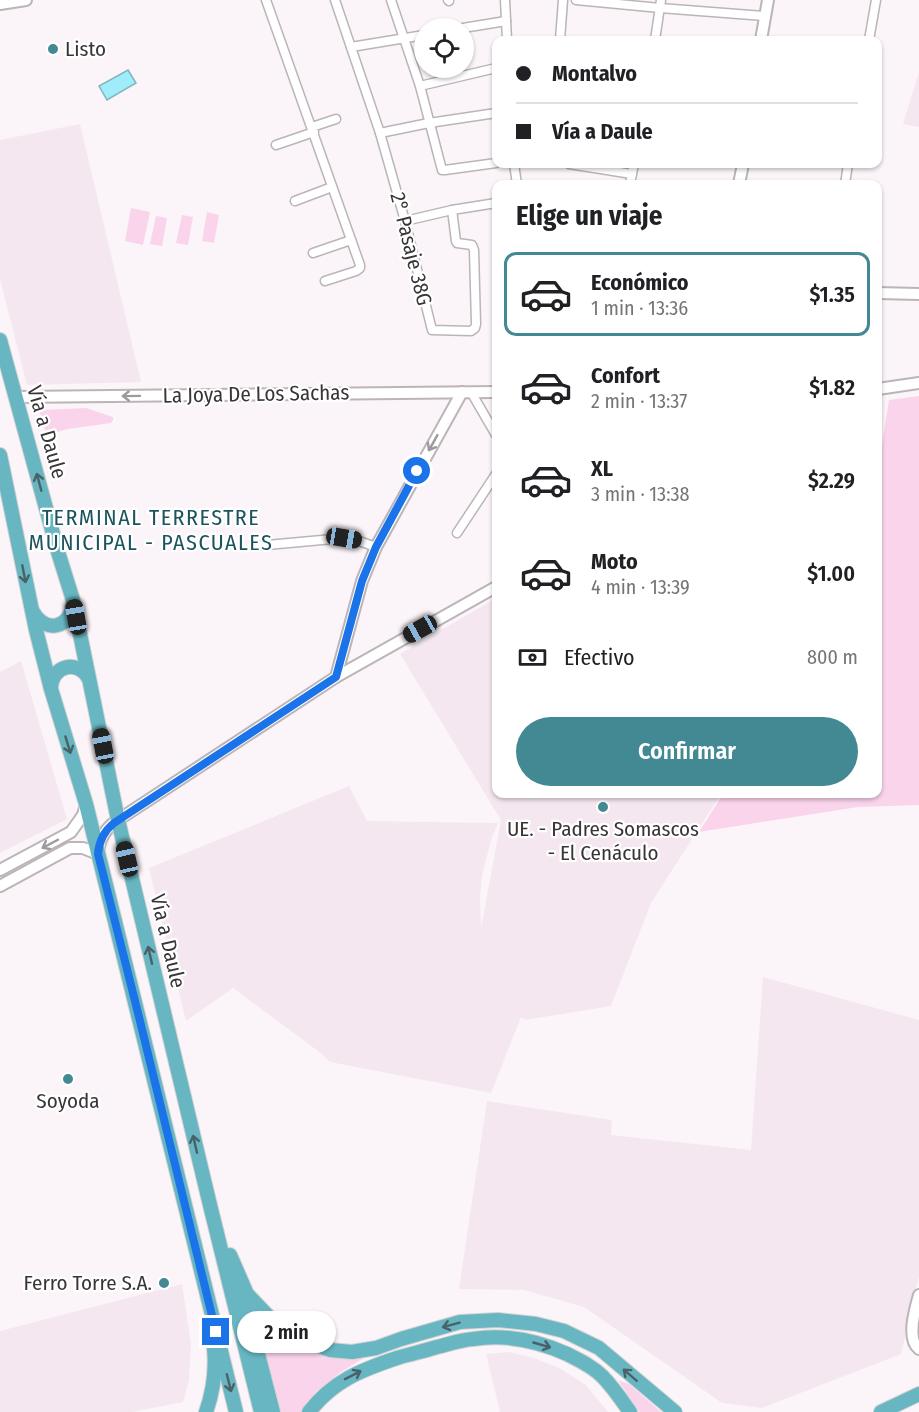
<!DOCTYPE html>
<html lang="es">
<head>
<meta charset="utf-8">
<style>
  body { margin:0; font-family:"Fira Sans Condensed",sans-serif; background:#f2f2f2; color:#202124; height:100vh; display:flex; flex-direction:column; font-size:22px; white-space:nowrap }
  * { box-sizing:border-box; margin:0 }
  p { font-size:20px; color:#757577 }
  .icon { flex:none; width:33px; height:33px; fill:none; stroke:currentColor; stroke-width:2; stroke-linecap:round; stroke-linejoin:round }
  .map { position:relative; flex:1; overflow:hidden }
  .sheet { position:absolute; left:492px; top:180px; width:390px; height:618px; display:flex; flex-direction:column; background:#fff; border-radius:12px; box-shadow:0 2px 4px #0004 }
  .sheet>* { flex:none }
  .hud { position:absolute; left:492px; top:36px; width:390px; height:132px; border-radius:12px; box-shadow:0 2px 4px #0004; display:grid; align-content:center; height:132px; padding:0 24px; background:#fff }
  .tools { position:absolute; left:414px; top:18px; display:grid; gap:12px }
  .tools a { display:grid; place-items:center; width:60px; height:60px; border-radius:50%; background:#fff; box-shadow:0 2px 4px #0004; font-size:30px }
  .end { position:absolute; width:27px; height:27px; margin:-14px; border:8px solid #1a73e8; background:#fff; box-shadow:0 0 0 3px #fff }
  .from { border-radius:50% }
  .bubble { position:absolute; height:42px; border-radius:21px; background:#fff; box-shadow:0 2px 4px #0004; font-size:20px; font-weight:600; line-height:42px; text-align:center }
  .car { position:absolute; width:18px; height:36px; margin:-18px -9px; border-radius:8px; box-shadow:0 0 4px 2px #0007; background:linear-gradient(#222 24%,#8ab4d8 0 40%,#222 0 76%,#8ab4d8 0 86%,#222 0) }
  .hud b { display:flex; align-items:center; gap:21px; height:57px; font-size:22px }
  .hud b+b { border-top:2px solid #e0e0e0 }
  .hud i { width:15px; height:15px; background:#202124 }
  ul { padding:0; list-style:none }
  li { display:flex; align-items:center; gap:18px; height:84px; margin:0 12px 9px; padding:0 12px; border:3px solid transparent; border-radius:12px }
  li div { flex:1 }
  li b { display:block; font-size:22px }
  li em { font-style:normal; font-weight:600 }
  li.current { border-color:#438994 }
  li>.icon { width:54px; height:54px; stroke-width:1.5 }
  h2 { padding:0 24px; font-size:27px; line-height:72px }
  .pay { display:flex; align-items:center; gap:15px; height:66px; padding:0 24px; font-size:22px }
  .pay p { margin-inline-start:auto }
  .primary-button { display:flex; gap:12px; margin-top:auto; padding:12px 24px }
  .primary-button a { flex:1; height:69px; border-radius:36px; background:#438994; color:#fff; font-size:24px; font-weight:600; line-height:69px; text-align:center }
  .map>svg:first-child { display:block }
</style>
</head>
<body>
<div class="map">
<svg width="919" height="1412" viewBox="0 0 919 1412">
  <rect width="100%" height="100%" fill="#fbf5f9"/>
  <g fill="#f5e7f0">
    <path d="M919,72V127L903,124Z"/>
    <path d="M80,124L141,382L27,385L0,279V140Z"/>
    <path d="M496,598V794H721L651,903L611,1006L525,1020L521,1017L491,1093L330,1062L318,1051L233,988L186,1021L149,868L349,786L367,821L498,823L492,837L482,875L480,899L481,928L501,820L400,654Z"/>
    <path d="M21,661L67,819L0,853V672Z"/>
    <path d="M763,977L919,1020V1276L901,1354L762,1408L722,1403L584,1307L524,1290L459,1289L487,1101L612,1120L611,1135L751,1150Z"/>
    <path d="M182,1284L191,1345L189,1380L183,1402L132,1412H0V1331Z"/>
    <path d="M509,1352L534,1358L559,1368L586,1385L608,1412H500L486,1354Z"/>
  </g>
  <g fill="#fad4eb">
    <path d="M131,208L150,212L143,245L125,241Z"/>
    <path d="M207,212L219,215L214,243L202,241Z"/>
    <path d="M182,215L193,217L188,245L176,243Z"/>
    <path d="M156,216L167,218L162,246L150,244Z"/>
    <path d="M919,396V805L858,807L699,832L723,794H878V470L889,400Z"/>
    <path d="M86,408L113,417V420L111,423L68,429L49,434L46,433L40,413L41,410Z"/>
    <path d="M247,1300L296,1343L364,1358L341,1372L316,1392L301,1412H277Z"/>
    <path d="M618,1380L629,1384L661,1412H639Z"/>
  </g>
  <path fill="#9fedfa" stroke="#80b6c0" stroke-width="1.5" d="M128,70L136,83L107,100L99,86Z"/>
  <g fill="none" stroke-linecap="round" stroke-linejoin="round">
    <defs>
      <g id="minor">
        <path d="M266,0L360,265V268L356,271L325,281"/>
        <path d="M335,0L380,133L405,221L432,330L471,331L475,328L476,324L474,250L472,245L457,243L456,241L452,210"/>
        <path d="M391,0L420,86L442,170H445L496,163"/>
        <path d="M448,0L449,1"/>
        <path d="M505,0L507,40"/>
        <path d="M576,0L660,8L765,16"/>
        <path d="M463,28L506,21"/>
        <path d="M560,40L563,0"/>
        <path d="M655,40L661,0"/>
        <path d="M869,40L876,0"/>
        <path d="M351,47L424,35"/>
        <path d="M420,86L496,68"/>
        <path d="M312,127L336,119"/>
        <path d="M380,133L429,123L496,113"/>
        <path d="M276,145L314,132"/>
        <path d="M514,164L517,184"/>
        <path d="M569,164L632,174"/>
        <path d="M630,184L634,164"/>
        <path d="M845,184L848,164"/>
        <path d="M295,201L332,187"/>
        <path d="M405,221L452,210L496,203"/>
        <path d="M313,253L351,240"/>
        <path d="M471,392L496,435"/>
        <path d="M457,533L496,474"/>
        <path d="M256,546L344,538L356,540L376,547"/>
      </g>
      <g id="tertiary">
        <path d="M0,4L26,0"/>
        <path d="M761,40L768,0"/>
        <path d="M739,184L743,164"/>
        <path d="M878,293L919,294"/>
        <path d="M878,389L919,383"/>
        <path d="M15,397L496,392"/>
        <path d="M336,677L362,581L376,547L462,392"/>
        <path d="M0,870L71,832L83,815L86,804"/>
        <path d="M0,886L70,848H83L98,854C99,839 105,828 118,820L336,677L496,587"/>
        <path d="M919,1295C915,1309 906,1339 919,1349"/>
      </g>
      <g id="trunk">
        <path d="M0,340L58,552L73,600L118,820L209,1201L261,1412"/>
        <path d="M0,455L36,630L51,689L86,804L236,1412"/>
        <path d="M33,612C46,634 70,628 73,604"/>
        <path d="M51,688C52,665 78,659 89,679"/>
        <path d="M230,1255L247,1294L272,1320L290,1333L310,1343L330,1350L352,1352L376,1348L401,1339L460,1322L498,1320L536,1324L564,1331L599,1348L675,1412"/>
        <path d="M242,1292L273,1412"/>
        <path d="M206,1412C213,1392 216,1368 214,1348"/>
        <path d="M309,1412C333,1381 361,1370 397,1358C410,1354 424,1351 437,1347C449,1344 461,1340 473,1339C505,1334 538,1341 567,1354C579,1360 592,1366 602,1376C613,1387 621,1399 630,1412"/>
        <path d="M881,1412L919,1394"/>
      </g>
    </defs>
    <use href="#minor" stroke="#bbb4b8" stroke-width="11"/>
    <use href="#tertiary" stroke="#bbb4b8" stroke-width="14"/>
    <use href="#trunk" stroke="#d3d3d3" stroke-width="16"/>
    <use href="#minor" stroke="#fff" stroke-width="8"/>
    <use href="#tertiary" stroke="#fff" stroke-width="10"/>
    <use href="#trunk" stroke="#68b6c2" stroke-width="14"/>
  </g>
  <defs><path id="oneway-shaft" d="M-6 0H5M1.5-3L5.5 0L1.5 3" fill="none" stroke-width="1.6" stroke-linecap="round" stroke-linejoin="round" transform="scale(1.5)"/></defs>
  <g stroke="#9c9a9b">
    <use href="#oneway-shaft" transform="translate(131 396) rotate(179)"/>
    <use href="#oneway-shaft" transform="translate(433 443) rotate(119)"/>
    <use href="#oneway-shaft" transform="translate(50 844) rotate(152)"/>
  </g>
  <g stroke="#496268">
    <use href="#oneway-shaft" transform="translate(39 482) rotate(-105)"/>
    <use href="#oneway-shaft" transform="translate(24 574) rotate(79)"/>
    <use href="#oneway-shaft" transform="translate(68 745) rotate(73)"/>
    <use href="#oneway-shaft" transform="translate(150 955) rotate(-103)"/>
    <use href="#oneway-shaft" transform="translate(195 1144) rotate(-103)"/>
    <use href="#oneway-shaft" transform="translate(451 1325) rotate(165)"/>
    <use href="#oneway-shaft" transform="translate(542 1345) rotate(16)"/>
    <use href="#oneway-shaft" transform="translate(353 1375) rotate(-27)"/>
    <use href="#oneway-shaft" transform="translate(630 1375) rotate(-139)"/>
    <use href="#oneway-shaft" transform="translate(229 1383) rotate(76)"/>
  </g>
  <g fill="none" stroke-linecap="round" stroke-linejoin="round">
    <path stroke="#1a73e8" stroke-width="8" d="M216,1332L138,1013L98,854C99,841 104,831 114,823L336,677L362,581L376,547L417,471"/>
  </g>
  <g fill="#438994" stroke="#fff" stroke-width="2">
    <circle cx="53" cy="49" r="6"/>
    <circle cx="603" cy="807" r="6"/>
    <circle cx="68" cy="1079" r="6"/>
    <circle cx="164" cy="1283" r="6"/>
  </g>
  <g text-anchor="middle" stroke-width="4.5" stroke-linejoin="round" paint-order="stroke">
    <g font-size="21" fill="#383537" stroke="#fff">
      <text x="65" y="56" text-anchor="start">Listo</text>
      <text x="603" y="836">UE. - Padres Somascos<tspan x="603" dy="24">- El Cenáculo</tspan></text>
      <text x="68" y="1108">Soyoda</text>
      <text x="152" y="1290" text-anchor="end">Ferro Torre S.A.</text>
    </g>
    <g font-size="21" fill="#383537" stroke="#fff">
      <text transform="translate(411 249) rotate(76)" y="7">2° Pasaje 38G</text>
      <text transform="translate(256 394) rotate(-1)" y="7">La Joya De Los Sachas</text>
      <text transform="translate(47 432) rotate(74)" y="7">Vía a Daule</text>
      <text transform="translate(168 941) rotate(77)" y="7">Vía a Daule</text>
    </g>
    <g font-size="22" letter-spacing="1.5" fill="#1b545d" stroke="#fff">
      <text x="151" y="525">TERMINAL TERRESTRE<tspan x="151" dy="25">MUNICIPAL - PASCUALES</tspan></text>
    </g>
  </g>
</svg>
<div class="tools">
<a><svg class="icon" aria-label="locate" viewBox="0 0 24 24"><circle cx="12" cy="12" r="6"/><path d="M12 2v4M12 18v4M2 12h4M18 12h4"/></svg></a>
</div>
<i class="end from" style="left:417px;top:471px"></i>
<i class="end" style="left:216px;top:1332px"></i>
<div class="bubble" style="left:237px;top:1311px;width:99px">2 min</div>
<i class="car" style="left:344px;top:538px;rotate:99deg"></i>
<i class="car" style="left:76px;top:617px;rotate:350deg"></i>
<i class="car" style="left:420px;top:629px;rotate:241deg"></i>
<i class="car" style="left:103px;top:746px;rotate:349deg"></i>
<i class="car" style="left:127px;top:859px;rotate:347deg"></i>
<div class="hud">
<b><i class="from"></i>Montalvo</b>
<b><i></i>Vía a Daule</b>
</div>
<section class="sheet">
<h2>Elige un viaje</h2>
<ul>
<li class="current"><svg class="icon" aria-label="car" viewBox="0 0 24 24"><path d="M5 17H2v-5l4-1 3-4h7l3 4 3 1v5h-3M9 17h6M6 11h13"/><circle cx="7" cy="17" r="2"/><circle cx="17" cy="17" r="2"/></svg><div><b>Económico</b><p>1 min · 13:36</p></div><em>$1.35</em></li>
<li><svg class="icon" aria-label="car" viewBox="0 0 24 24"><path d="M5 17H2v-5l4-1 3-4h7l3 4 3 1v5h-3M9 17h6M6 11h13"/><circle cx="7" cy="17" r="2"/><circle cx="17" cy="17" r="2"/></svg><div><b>Confort</b><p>2 min · 13:37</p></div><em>$1.82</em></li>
<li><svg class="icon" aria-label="car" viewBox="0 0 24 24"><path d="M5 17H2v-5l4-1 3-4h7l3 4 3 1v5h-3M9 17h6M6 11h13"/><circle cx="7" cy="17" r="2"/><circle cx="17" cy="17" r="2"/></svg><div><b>XL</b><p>3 min · 13:38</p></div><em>$2.29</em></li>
<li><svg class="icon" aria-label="car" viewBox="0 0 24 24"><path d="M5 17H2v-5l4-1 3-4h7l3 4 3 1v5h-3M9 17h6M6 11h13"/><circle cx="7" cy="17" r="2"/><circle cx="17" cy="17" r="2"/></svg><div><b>Moto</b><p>4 min · 13:39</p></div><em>$1.00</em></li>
</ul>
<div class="pay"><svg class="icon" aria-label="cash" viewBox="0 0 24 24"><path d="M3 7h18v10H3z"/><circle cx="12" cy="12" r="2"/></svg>Efectivo<p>800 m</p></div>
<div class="primary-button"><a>Confirmar</a></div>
</section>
</div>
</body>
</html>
